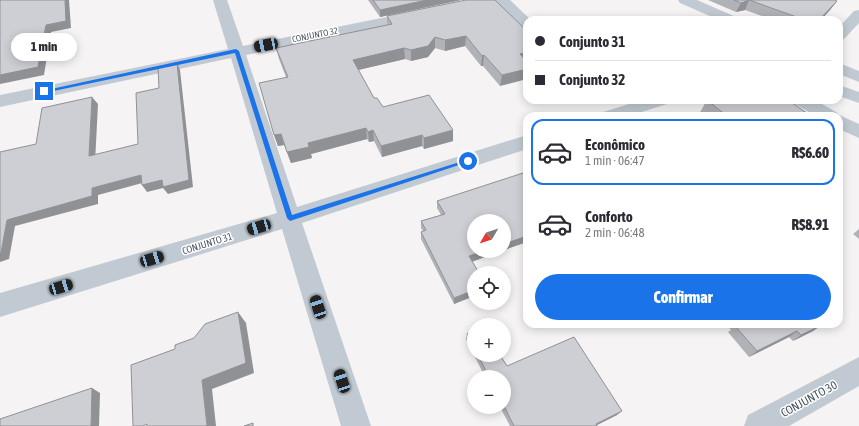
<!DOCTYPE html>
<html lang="pt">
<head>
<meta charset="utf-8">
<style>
  body { margin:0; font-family:"Asap Condensed",sans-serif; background:#f7f7f7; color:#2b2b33; height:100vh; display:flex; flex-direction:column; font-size:15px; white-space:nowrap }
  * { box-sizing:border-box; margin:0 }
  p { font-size:13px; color:#7c7c81 }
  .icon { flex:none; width:22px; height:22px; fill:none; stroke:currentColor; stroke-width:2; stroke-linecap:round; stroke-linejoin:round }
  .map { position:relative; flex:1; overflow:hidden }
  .panel { position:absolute; left:523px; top:112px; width:320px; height:216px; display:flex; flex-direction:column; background:#fff; border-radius:12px; box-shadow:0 2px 10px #0003 }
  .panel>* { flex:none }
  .top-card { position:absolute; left:523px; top:16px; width:320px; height:88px; border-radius:12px; box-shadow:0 2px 10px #0003; display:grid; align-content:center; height:88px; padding:0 12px; background:#fff }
  .needle { width:26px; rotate:231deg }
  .controls { position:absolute; left:467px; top:214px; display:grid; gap:8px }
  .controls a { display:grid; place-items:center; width:44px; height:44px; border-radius:50%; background:#fff; box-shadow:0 2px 10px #0003; font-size:20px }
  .end { position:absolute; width:18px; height:18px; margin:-9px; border:5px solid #1a73e8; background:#fff; box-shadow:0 0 0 2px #fff }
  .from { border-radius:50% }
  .bubble { position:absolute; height:28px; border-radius:14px; background:#fff; box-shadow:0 2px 10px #0003; font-size:13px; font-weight:800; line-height:28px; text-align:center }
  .car { position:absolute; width:12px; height:24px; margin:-12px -6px; border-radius:5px; box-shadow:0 0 3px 1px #0007; background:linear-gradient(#222 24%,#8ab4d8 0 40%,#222 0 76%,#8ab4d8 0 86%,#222 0) }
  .top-card b { display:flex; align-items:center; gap:14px; height:38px; font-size:15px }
  .top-card b+b { border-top:1px solid #e1e1e2 }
  .top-card i { width:10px; height:10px; background:#2b2b33 }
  ul { padding:7px 0 0; list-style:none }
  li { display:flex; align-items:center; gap:12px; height:66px; margin:0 8px 6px; padding:0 4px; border:2px solid transparent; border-radius:12px }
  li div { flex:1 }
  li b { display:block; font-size:15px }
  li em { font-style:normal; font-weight:800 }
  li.selected { border-color:#1a73e8 }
  li>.icon { width:36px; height:36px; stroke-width:1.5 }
  .button { display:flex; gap:8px; margin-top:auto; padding:8px 12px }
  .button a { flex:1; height:46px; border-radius:24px; background:#1a73e8; color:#fff; font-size:16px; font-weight:800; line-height:46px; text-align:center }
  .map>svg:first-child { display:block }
</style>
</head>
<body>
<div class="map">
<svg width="859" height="426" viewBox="0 0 859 426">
  <rect width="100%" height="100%" fill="#f5f3f3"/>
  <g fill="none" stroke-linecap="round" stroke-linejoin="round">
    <g fill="#c1cad2" fill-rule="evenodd">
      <path d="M213,0H227L243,46L416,11L421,12L423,15L421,18L416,19L246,55L297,207L527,135V149L302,223L371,426H341L282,229L0,317V293L277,213L231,58L0,107V95L228,49Z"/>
      <path d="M495,0H510L531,20H527V28L522,27Z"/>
      <path d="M678,0H697L736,17L738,20H719L680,3Z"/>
      <path d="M859,10V23L844,39L839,41V27L854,11Z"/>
      <path d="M839,63L859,71V82L839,74Z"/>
      <path d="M839,85L859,92V103L839,96Z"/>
      <path d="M642,100H670L667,104L629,116H600L603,112Z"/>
      <path d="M792,100H815L836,112L839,115L859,124V138L839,129V116H816L795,104Z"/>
      <path d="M859,357V386L789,426H744L748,415Z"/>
    </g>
  </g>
  <g fill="#b0b2b7">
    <path d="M368,0H461L380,17Z"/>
    <path d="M708,0H835L837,1L830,10L821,20H773L745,10L736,12Z"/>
    <path d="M387,16L527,31L500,86L483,66H481L465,46L445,51L435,48L428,57L411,61L405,59L358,70L374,98L383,107L453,141L424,149L422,146L382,157L374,141L369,142L367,139L311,154L312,158L291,163L284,145L278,146L274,135L286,77L279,59L276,48L387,25Z"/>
    <path d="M707,100L811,116H702L699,114Z"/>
    <path d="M527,179V242L504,250L474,251H501L472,262L474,273V296L454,304L421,239V232L423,231L421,228V221L441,215L437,208V201Z"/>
    <path d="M859,229V239L853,234Z"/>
    <path d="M726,324H821L813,331L793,341L789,337L749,357L728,332L731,330Z"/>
    <path d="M474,330V355L466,339L467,334Z"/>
    <path d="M474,355H500L507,366L617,415L597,425V426H510L500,407H504V377H485Z"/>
  </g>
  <g fill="#909195">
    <path d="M65,0H69L71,28L51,32L44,75L0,84V75L46,25Z"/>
    <path d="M427,0H461L380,17V10Z"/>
    <path d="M749,0L745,10L736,12L741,3Z"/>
    <path d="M837,1L830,10L821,20H819Z"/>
    <path d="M466,36L465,46L445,51V40Z"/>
    <path d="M435,37V48L428,57L411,61V50Z"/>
    <path d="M404,48L405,59L354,71L353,60Z"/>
    <path d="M527,52V63L520,54Z"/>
    <path d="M484,55L483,66H481L482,56Z"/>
    <path d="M177,63L180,70L193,187L168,194L163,188L147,192L142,185Z"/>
    <path d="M527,69V79L500,86L502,75Z"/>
    <path d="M92,97L98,104L95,163L89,156Z"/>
    <path d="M366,128L367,139L311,154L312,158L291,163L287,152L308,143Z"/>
    <path d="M373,130L374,141L369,142L368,132Z"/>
    <path d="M453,130V141L424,149V138Z"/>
    <path d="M281,134L284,145L278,146L274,135Z"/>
    <path d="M422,135V146L382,157L381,146Z"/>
    <path d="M141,175L146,182L98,195V204L15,226L9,259L0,262V253L7,220L92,188Z"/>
    <path d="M527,236V242L504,250V244Z"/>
    <path d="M484,251H501L468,263L469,256Z"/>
    <path d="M474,290V296L454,304V298Z"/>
    <path d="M238,312L246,323L254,373L212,389L216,426H207L202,380Z"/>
    <path d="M822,325L813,331L793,341L801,335Z"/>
    <path d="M797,331L789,337L749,357L757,351Z"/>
    <path d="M92,388L100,393L99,426H91Z"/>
    <path d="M622,411L617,415L595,426L596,424Z"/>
  </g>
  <g fill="#cdcfd5" stroke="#909195">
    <path d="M0,0H65L66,21L46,25L38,67L0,75Z"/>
    <path d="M373,0H427L380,10Z"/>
    <path d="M466,0H495L527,31V52L520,54L527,62V69L502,75L484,55L482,56L466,36L445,40L435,37L428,46L411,50L404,48L353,60L374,98H377L383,107L429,95L453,130L424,138L422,135L381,146L373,130L368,132L366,128L308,143L309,147L287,152L281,134L274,135L259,83L288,77L276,48L392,24L387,16Z"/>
    <path d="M734,0H835L837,1L819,20H805L749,0L741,3Z"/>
    <path d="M177,63L189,180L163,187L162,180L142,185L141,175L92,188V196L7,220L1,253H0V152L36,144L42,108L92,97L89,156L138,144L136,93L159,88L158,67Z"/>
    <path d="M707,100H788L811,116H727Z"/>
    <path d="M523,173L527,179V236L504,244V221H474V251H484L469,256L479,273H474V290L454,298L421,232L426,230L421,221L445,214L437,201Z"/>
    <path d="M238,312L246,363L202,380L207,426H147V424L143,426H133L131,365L175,349V345L194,338L205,324Z"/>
    <path d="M738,324H821L822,325L801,335L797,331L757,351L735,326L738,325Z"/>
    <path d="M474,330V347L467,334Z"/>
    <path d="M574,337L622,411L596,424L597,426H514L504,406V377H489L478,355H500L507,366Z"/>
    <path d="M92,388L91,426H0V419Z"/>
    <path d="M253,423V426H244Z"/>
  </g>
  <path fill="#1a73e8" d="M236,49L239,51L292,215L466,160L471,161L290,221L287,218L235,53L44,93L42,91Z"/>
  <g text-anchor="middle" stroke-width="3" stroke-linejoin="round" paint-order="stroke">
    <g font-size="9" fill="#4a5661" stroke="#fff">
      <text transform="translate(315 35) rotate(-11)" y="3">CONJUNTO 32</text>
    </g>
    <g font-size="10" fill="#4a5661" stroke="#fff">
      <text transform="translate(207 243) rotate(-17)" y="4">CONJUNTO 31</text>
    </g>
    <g font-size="12" fill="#4a5661" stroke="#fff">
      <text transform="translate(809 399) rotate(-29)" y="4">CONJUNTO 30</text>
    </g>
  </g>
</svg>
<div class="controls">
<a><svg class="needle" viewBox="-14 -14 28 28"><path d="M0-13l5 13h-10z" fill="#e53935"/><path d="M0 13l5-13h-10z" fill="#7c7c81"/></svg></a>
<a><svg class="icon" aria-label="locate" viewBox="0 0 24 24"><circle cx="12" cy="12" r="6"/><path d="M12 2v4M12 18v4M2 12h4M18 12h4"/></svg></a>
<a>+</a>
<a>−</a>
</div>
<i class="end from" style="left:468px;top:161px"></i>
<i class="end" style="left:44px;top:91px"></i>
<div class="bubble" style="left:11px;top:33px;width:66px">1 min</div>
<i class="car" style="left:266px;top:45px;rotate:259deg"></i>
<i class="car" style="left:259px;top:227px;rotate:254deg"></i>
<i class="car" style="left:152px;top:259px;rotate:73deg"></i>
<i class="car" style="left:61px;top:287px;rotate:73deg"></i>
<i class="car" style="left:318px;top:307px;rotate:342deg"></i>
<i class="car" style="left:342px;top:381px;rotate:342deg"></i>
<div class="top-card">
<b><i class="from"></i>Conjunto 31</b>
<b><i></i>Conjunto 32</b>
</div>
<section class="panel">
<ul>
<li class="selected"><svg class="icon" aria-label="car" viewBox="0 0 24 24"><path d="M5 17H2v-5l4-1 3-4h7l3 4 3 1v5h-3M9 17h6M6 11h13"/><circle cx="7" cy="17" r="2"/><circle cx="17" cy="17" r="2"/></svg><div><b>Econômico</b><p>1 min · 06:47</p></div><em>R$6.60</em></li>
<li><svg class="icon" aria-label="car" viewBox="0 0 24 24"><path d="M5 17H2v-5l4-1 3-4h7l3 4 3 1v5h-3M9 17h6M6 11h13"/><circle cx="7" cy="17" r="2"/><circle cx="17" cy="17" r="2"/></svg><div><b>Conforto</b><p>2 min · 06:48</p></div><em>R$8.91</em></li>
</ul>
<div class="button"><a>Confirmar</a></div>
</section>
</div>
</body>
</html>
